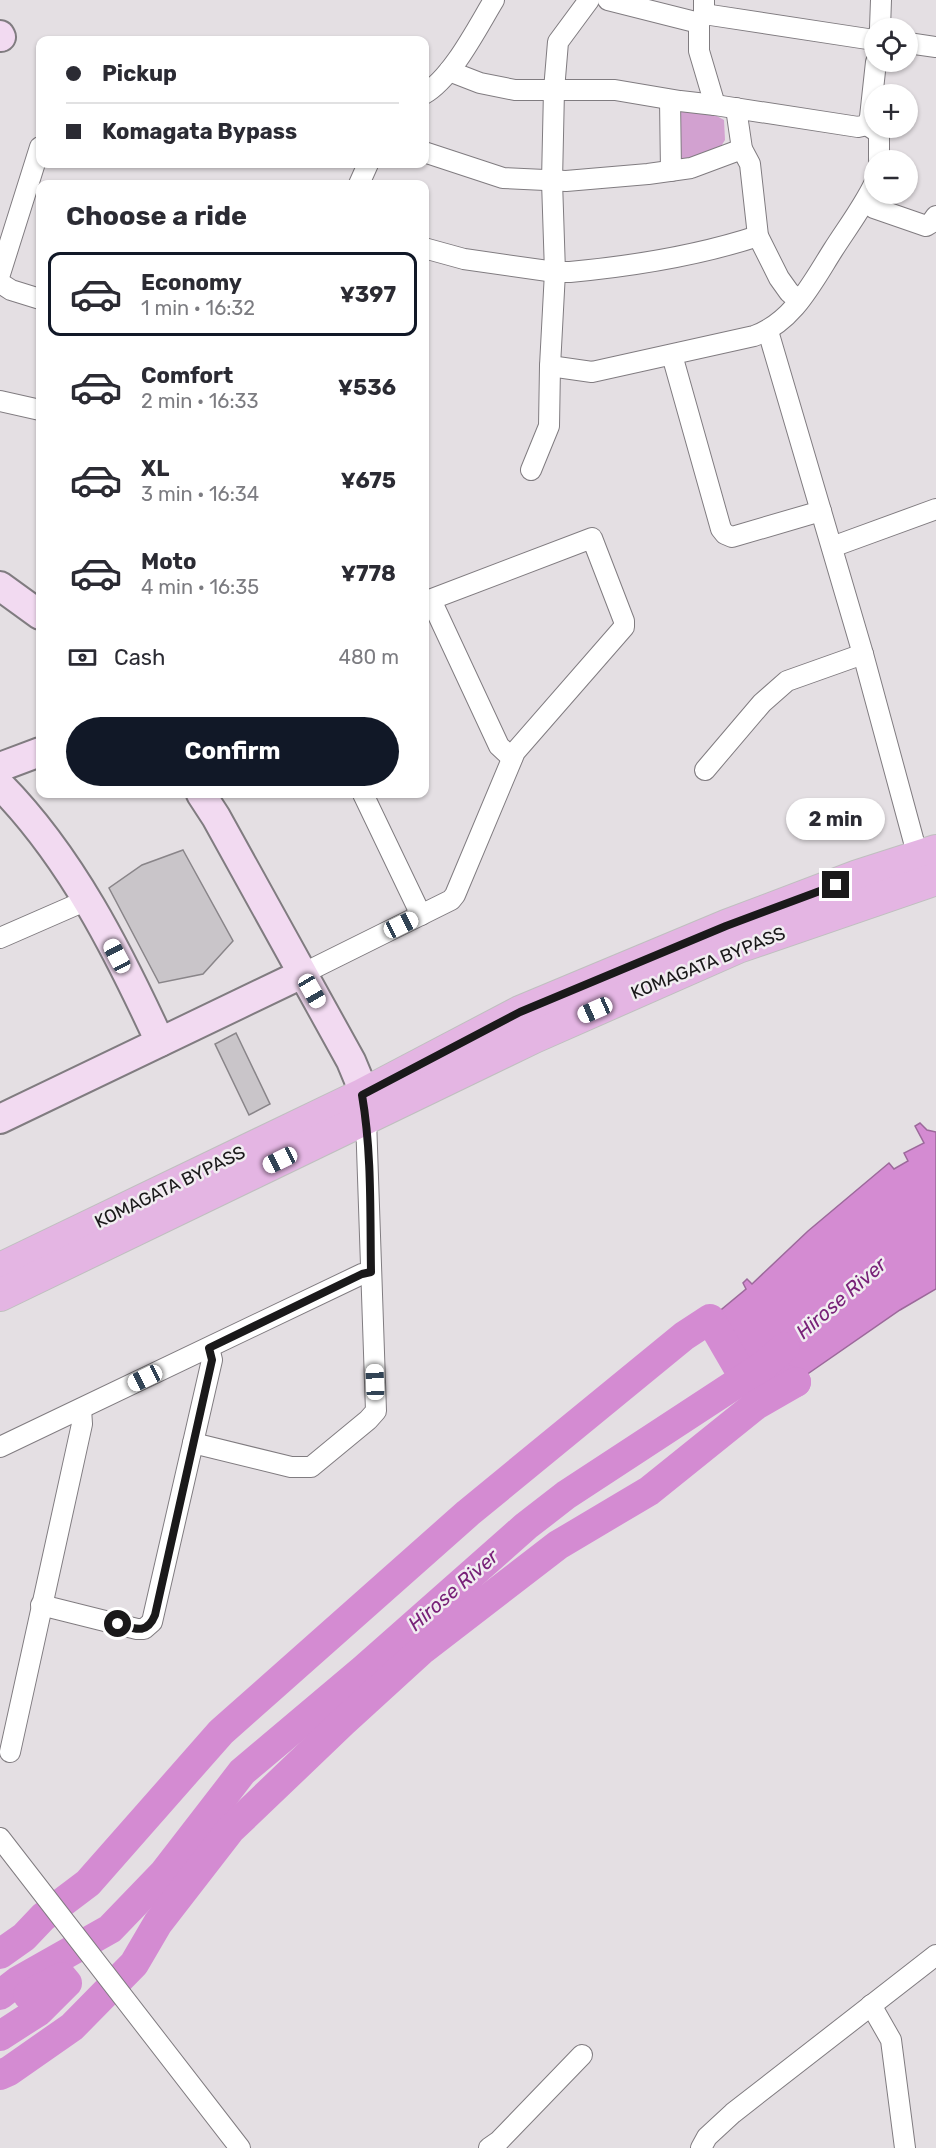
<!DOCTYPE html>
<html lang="en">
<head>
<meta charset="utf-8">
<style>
  body { margin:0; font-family:Rubik,sans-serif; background:#f2f2f3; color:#2b2b33; height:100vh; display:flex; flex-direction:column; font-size:22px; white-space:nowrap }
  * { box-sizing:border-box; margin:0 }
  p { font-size:20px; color:#7c7c81 }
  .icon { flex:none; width:33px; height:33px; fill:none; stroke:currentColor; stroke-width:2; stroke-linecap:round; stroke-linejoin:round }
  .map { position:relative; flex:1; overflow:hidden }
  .sheet { position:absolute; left:36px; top:180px; width:393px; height:618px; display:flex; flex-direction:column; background:#fff; border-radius:12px; box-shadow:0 2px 4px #0004 }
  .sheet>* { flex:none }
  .top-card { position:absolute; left:36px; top:36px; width:393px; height:132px; border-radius:12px; box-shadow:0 2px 4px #0004; display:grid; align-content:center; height:132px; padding:0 30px; background:#fff }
  .buttons { position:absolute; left:864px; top:18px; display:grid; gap:12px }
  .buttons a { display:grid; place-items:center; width:54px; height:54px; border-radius:50%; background:#fff; box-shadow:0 2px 4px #0004; font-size:30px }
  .end { position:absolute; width:27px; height:27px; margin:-14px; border:8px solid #1a191a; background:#fff; box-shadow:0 0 0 3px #fff }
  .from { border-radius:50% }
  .bubble { position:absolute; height:42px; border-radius:21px; background:#fff; box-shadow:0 2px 4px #0004; font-size:20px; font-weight:700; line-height:42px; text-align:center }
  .car { position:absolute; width:18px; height:36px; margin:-18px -9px; border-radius:8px; box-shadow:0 0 4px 2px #0007; background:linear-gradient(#fff 24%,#345 0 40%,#fff 0 76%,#345 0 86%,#fff 0) }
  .top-card b { display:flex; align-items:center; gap:21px; height:57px; font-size:22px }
  .top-card b+b { border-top:2px solid #e1e1e2 }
  .top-card i { width:15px; height:15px; background:#2b2b33 }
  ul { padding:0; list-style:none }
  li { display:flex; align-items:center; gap:18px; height:84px; margin:0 12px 9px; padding:0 18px; border:3px solid transparent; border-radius:12px }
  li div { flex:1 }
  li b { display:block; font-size:22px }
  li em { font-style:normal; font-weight:700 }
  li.selected { border-color:#111827 }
  li>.icon { width:54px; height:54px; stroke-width:1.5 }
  h2 { padding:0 30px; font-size:27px; line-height:72px }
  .pay { display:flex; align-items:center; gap:15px; height:66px; padding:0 30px; font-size:22px }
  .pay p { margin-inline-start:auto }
  .button { display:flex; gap:12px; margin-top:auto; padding:12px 30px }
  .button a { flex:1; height:69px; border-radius:36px; background:#111827; color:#fff; font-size:24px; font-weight:700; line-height:69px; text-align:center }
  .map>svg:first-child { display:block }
</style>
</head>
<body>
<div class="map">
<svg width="936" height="2148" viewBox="0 0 936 2148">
  <rect width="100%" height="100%" fill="#e4dfe3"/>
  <path fill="#d2a1d0" d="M681,109L713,114L724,120L725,140L718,151L684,164L677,157L674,119Z"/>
  <path fill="#d48bd2" stroke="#9c699b" stroke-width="1.5" d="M920,1123L927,1130L936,1132V1289L900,1310L796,1382L739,1369L710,1319L746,1289L743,1283L747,1279L752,1284L808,1231L889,1163L894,1169L908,1161L904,1153L924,1143L915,1126Z"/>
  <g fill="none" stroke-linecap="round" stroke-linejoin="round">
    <g stroke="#d48bd2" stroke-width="30">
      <path d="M0,1954L24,1937L43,1917L88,1883L221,1732L468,1513L684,1336L710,1319L739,1369L796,1382"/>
      <path d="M0,1995L18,1981L110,1929L164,1873L242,1772L363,1670L526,1526L566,1495L763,1366L785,1347"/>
      <path d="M0,2036L39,2011L67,1983L62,1977L28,1995"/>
      <path d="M0,2075L9,2071L72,2027L134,1964L158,1923L230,1830L343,1722L423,1649L558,1545L649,1491L756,1405L796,1382"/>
    </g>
  </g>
  <g fill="#c9c5c9" stroke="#898589" stroke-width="1.5">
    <path d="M183,850L233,941L203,974L159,983L109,888L142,865Z"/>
    <path d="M236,1033L270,1104L249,1115L215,1044Z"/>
  </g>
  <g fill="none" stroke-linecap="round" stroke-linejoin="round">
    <defs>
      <g id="street">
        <path d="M608,0L699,23"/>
        <path d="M704,0V14L699,23V51L715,105"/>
        <path d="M704,14L874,40"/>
        <path d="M880,28L881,0"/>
        <path d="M908,43L936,47"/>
        <path d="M449,71L480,83L515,90H615L680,101L715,105L858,127L867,125L870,117L876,62"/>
        <path d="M424,94C452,78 477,28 494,0"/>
        <path d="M670,100L671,171"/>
        <path d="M736,108L742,149L750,164L758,236L779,278L789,292L799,301"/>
        <path d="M867,125L879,133V160"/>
        <path d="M424,152L503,178L566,181L648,174L691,168L742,149"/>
        <path d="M359,184L368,164"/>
        <path d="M865,202L874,208L926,226L931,223L936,216"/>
        <path d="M424,248L464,259L555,272H570C634,266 697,256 758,236"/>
        <path d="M0,274L40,147"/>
        <path d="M0,283L11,290L40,299"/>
        <path d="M768,331L863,654L918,857"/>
        <path d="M672,355L721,529L725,534L732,537L821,511"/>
        <path d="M550,366L592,372L754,336C793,322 812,283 833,250C847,228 863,207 874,184"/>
        <path d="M0,401L40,410"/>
        <path d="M531,470L549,426L550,366L555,272L552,181L554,90L558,42L589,0"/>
        <path d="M832,547L936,509"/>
        <path d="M431,600L499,746L512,758"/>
        <path d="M705,770L762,703L787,681L863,654"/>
        <path d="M363,794L421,915"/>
        <path d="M0,938L87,900"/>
        <path d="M302,974L451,900L455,895L515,752L624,627V621L592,538L424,602"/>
        <path d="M193,1443L291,1467H311L368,1420L376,1411L366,1119"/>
        <path d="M0,1447L362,1274L371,1272"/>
        <path d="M41,1605L137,1629H144L152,1622L212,1360L209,1348"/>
        <path d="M10,1752L82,1424L81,1409"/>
        <path d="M0,1838L240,2148"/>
        <path d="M871,2005L891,2040L905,2148"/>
        <path d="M489,2148L499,2141L582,2055"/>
        <path d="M701,2148L707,2137L733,2113L936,1955"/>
      </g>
      <g id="secondary">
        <path d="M0,35L1,37"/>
        <path d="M0,586L40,615"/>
        <path d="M0,767L40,752"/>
        <path d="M0,785C71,857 118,951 160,1042"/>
        <path d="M201,794L216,817L351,1061L361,1085L366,1116"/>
        <path d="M0,1119L302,974"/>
      </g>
      <g id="primary">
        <path d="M0,1269L362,1095L520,1012L726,926L858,876L936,851"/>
        <path d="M0,1295L534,1037L738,947L936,879"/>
      </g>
    </defs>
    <use href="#street" stroke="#807c80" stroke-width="22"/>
    <use href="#secondary" stroke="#807c80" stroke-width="32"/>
    <use href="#primary" stroke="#bfbfbf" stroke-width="34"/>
    <use href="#street" stroke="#fff" stroke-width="20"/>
    <use href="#secondary" stroke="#f2daf1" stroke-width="28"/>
    <use href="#primary" stroke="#e4b5e3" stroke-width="32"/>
  </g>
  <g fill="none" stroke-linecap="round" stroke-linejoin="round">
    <path stroke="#1a191a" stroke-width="8" d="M118,1624C135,1629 147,1635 155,1615L212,1360L209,1348L362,1274L371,1272C370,1213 372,1153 362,1095L520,1012L726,926L836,885"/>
  </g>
  <g text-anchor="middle" stroke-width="5" stroke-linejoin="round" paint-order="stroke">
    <g font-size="18" fill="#1a191a" stroke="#f1edf1">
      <text transform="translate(708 963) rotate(-22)" y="6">KOMAGATA BYPASS</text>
      <text transform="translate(170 1187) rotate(-26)" y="6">KOMAGATA BYPASS</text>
    </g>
    <g font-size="20" font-style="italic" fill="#782178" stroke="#f1edf1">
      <text transform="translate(841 1298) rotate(-41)" y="7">Hirose River</text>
      <text transform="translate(453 1590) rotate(-41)" y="7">Hirose River</text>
    </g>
  </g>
</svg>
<div class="buttons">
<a><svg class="icon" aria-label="locate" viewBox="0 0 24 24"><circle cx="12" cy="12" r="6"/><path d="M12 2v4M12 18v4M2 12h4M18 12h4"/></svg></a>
<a>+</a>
<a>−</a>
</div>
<i class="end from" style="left:118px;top:1624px"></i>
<i class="end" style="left:836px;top:885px"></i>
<div class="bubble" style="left:786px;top:798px;width:99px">2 min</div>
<i class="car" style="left:401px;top:925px;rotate:64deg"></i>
<i class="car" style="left:117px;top:956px;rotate:332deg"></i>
<i class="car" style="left:312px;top:991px;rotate:150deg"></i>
<i class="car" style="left:595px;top:1010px;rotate:246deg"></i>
<i class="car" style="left:280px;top:1160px;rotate:244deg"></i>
<i class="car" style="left:145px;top:1378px;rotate:244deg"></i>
<i class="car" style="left:375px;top:1382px;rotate:358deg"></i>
<div class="top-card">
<b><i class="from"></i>Pickup</b>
<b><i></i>Komagata Bypass</b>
</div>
<section class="sheet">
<h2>Choose a ride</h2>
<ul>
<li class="selected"><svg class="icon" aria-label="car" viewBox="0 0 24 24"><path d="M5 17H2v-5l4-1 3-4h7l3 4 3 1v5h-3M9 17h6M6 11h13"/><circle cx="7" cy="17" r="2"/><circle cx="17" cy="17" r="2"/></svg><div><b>Economy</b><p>1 min · 16:32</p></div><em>¥397</em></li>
<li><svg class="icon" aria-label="car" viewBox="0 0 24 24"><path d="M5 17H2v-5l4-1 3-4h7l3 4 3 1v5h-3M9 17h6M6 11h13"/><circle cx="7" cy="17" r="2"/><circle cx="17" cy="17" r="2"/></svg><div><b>Comfort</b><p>2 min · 16:33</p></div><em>¥536</em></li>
<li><svg class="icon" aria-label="car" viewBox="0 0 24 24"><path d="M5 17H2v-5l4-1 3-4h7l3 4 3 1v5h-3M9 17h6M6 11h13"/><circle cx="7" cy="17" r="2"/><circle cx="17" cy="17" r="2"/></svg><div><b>XL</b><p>3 min · 16:34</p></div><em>¥675</em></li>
<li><svg class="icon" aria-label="car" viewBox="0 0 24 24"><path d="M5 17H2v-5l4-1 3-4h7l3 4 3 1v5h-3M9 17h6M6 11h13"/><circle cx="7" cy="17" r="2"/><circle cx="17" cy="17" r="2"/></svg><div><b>Moto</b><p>4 min · 16:35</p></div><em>¥778</em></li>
</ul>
<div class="pay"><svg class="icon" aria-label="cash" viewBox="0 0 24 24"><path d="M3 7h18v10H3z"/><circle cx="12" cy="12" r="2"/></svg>Cash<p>480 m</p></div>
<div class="button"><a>Confirm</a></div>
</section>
</div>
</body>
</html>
